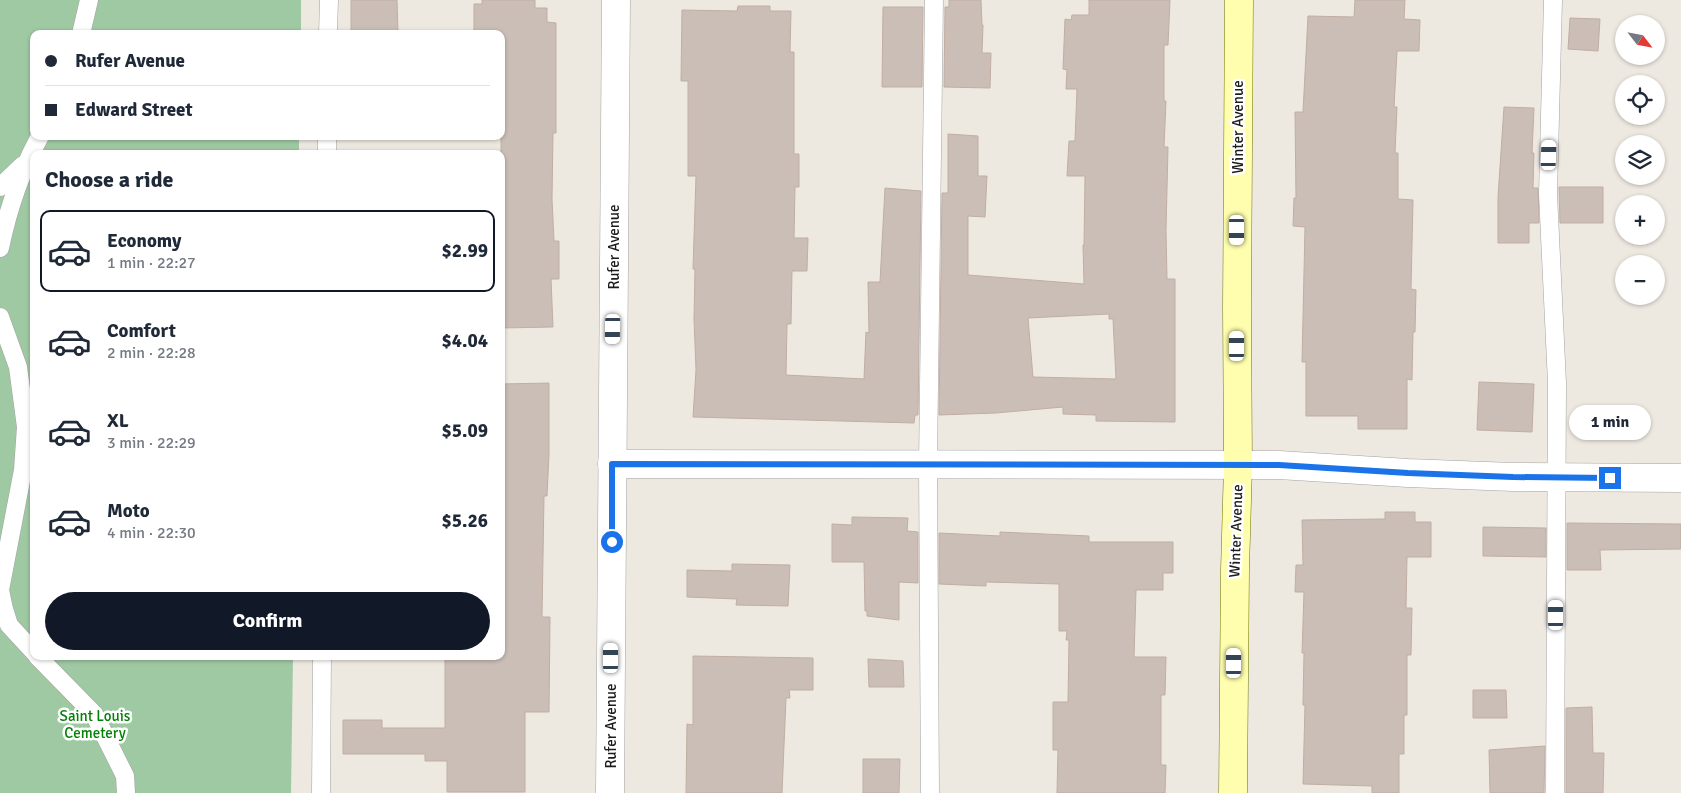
<!DOCTYPE html>
<html lang="en">
<head>
<meta charset="utf-8">
<style>
  body { margin:0; font-family:Signika,sans-serif; background:#f6f6f7; color:#1f2937; height:100vh; display:flex; flex-direction:column; font-size:19px; white-space:nowrap }
  * { box-sizing:border-box; margin:0 }
  p { font-size:16px; color:#747a83 }
  .icon { flex:none; width:28px; height:28px; fill:none; stroke:currentColor; stroke-width:2; stroke-linecap:round; stroke-linejoin:round }
  .map { position:relative; flex:1; overflow:hidden }
  .details { position:absolute; left:30px; top:150px; width:475px; height:510px; display:flex; flex-direction:column; background:#fff; border-radius:10px; box-shadow:0 1px 4px #0004 }
  .details>* { flex:none }
  .top-card { position:absolute; left:30px; top:30px; width:475px; height:110px; border-radius:10px; box-shadow:0 1px 4px #0004; display:grid; align-content:center; height:110px; padding:0 15px; background:#fff }
  .needle { width:32px; rotate:122deg }
  .buttons { position:absolute; left:1615px; top:15px; display:grid; gap:10px }
  .buttons a { display:grid; place-items:center; width:50px; height:50px; border-radius:50%; background:#fff; box-shadow:0 1px 4px #0004; font-size:25px }
  .end { position:absolute; width:22px; height:22px; margin:-11px; border:6px solid #1a73e8; background:#fff; box-shadow:0 0 0 2px #fff }
  .from { border-radius:50% }
  .bubble { position:absolute; height:35px; border-radius:18px; background:#fff; box-shadow:0 1px 4px #0004; font-size:16px; font-weight:700; line-height:35px; text-align:center }
  .car { position:absolute; width:15px; height:30px; margin:-15px -8px; border-radius:6px; box-shadow:0 0 4px 1px #0007; background:linear-gradient(#fff 24%,#345 0 40%,#fff 0 76%,#345 0 86%,#fff 0) }
  .top-card b { display:flex; align-items:center; gap:18px; height:48px; font-size:19px }
  .top-card b+b { border-top:1px solid #e0e1e3 }
  .top-card i { width:12px; height:12px; background:#1f2937 }
  ul { padding:0; list-style:none }
  li { display:flex; align-items:center; gap:15px; height:82px; margin:0 10px 8px; padding:0 5px; border:2px solid transparent; border-radius:10px }
  li div { flex:1 }
  li b { display:block; font-size:19px }
  li em { font-style:normal; font-weight:700 }
  li.selected { border-color:#111827 }
  li>.icon { width:45px; height:45px; stroke-width:1.5 }
  h2 { padding:0 15px; font-size:22px; line-height:60px }
  .button { display:flex; gap:10px; margin-top:auto; padding:10px 15px }
  .button a { flex:1; height:58px; border-radius:30px; background:#111827; color:#fff; font-size:20px; font-weight:700; line-height:58px; text-align:center }
  .map>svg:first-child { display:block }
</style>
</head>
<body>
<div class="map">
<svg width="1681" height="793" viewBox="0 0 1681 793">
  <rect width="100%" height="100%" fill="#eee9e0"/>
  <path fill="#9fc9a3" d="M0,0H301V34H34V136H299V154H34V656H293L291,793H0Z"/>
  <g fill="#cabeb6" stroke="#c1aea2" fill-rule="evenodd">
    <path d="M351,0H397L398,34H351Z"/>
    <path d="M482,0H535V8H547V22L556,23V133H553L552,199L554,241H559V279H551L553,327L501,328V34H474V4H482Z"/>
    <path d="M949,0H981L982,25H983L982,53H991L990,88L944,87L945,7H949Z"/>
    <path d="M1089,0H1170L1168,45H1164V101H1166L1164,147H1168L1166,230L1167,279H1175V422L1096,421V415L1063,414V407L996,413L939,415L942,193H948V134L978,136V176H987L985,217L968,216V275L1084,284L1083,245H1084L1085,176H1067L1069,141H1075L1077,89H1066L1067,70L1063,69L1065,19L1071,20L1072,15H1089ZM1109,314V319H1113L1116,379L1033,377L1028,318Z"/>
    <path d="M1355,0H1405L1404,19L1420,20L1419,51H1397L1394,107H1397L1395,153H1398V199L1413,200L1411,289L1416,290L1415,332H1413L1412,380L1407,379V429H1358V416H1306V362H1302L1305,227L1293,226L1294,198H1296L1295,112H1303L1308,16L1354,17Z"/>
    <path d="M738,6H770V11H791L790,52H794V154H799V187H795L794,238H808L807,271H792L791,324H787L786,375L864,379L866,332L869,333L868,282H880L885,188L921,191L918,415H915L914,423L693,417L696,370L694,319L695,269H693L696,176H688V81H681L682,10L737,11Z"/>
    <path d="M883,7H923L922,87H882Z"/>
    <path d="M1570,18L1600,19L1598,51L1568,49Z"/>
    <path d="M1504,107L1534,108L1532,153H1534L1533,188H1538L1539,223H1529V243H1498V197Z"/>
    <path d="M1559,187H1603V223H1560Z"/>
    <path d="M1479,382L1534,384L1532,432L1477,430Z"/>
    <path d="M549,383V454L547,496H544L542,617H550L549,712H525V792H447V761H425V754H343V720H382V728H445V656H501V384Z"/>
    <path d="M1385,512H1415V522H1431V557H1407L1406,608H1412L1411,655H1407V715H1404V754H1399V793H1372V786L1303,784L1305,705H1303L1304,653H1302L1304,592H1295L1296,565H1303L1302,520L1385,519Z"/>
    <path d="M852,517L908,518L907,531L918,532V583L899,582V620L867,616V611H865L864,562H832V524L852,525Z"/>
    <path d="M1567,523L1681,524V549L1600,550L1601,570H1567Z"/>
    <path d="M1483,527L1546,528V557L1483,556Z"/>
    <path d="M1000,532L1089,536V542H1173V573H1163V590H1136L1134,657H1166L1165,695H1161V765H1166L1165,793H1057L1058,750H1053V702H1068L1069,640H1066L1067,631H1059V584L986,582V586L939,584V533L1000,536Z"/>
    <path d="M732,564L790,565L788,606L736,605L737,599L687,597V570L732,571Z"/>
    <path d="M693,656L813,658V690H789L790,698H786L782,793H686L687,724L693,725Z"/>
    <path d="M868,659L903,661L904,687H869Z"/>
    <path d="M1473,690H1506L1507,718H1473Z"/>
    <path d="M1592,707L1593,753H1604L1603,793H1566V708Z"/>
    <path d="M1545,746L1544,793H1490L1489,750Z"/>
    <path d="M863,759H900L899,793H863Z"/>
  </g>
  <g fill="none" stroke-linecap="round" stroke-linejoin="round">
    <defs>
      <g id="lane">
        <path d="M1553,0L1548,194L1557,383L1555,793"/>
        <path d="M81,34L89,0"/>
        <path d="M328,34L329,0"/>
        <path d="M327,154V136"/>
        <path d="M0,187L23,165"/>
        <path d="M0,248C8,209 21,171 40,136"/>
        <path d="M0,317L18,367L26,427L23,470L0,590L4,609L9,625L34,652"/>
        <path d="M37,656L94,714L125,776L126,793"/>
        <path d="M321,793L322,656"/>
        <path d="M930,793L928,464L934,0"/>
      </g>
      <g id="street">
        <path d="M612,464L1279,465L1408,473L1513,477L1681,478"/>
        <path d="M610,793L616,0"/>
      </g>
      <path id="secondary" d="M1233,793L1235,570L1238,466L1237,307L1239,0"/>
    </defs>
    <use href="#lane" stroke="#a3a3a3" stroke-width="19"/>
    <use href="#street" stroke="#a3a3a3" stroke-width="29"/>
    <use href="#secondary" stroke="#6f7500" stroke-width="29"/>
    <use href="#lane" stroke="#fff" stroke-width="18"/>
    <use href="#street" stroke="#fff" stroke-width="28"/>
    <use href="#secondary" stroke="#fefeae" stroke-width="28"/>
  </g>
  <g fill="none" stroke-linecap="round" stroke-linejoin="round">
    <path stroke="#1a73e8" stroke-width="6" d="M612,542V464L1279,465L1408,473L1513,477L1610,478"/>
  </g>
  <g text-anchor="middle" stroke-width="5" stroke-linejoin="round" paint-order="stroke">
    <g font-size="15" fill="#1c1c1c" stroke="#fff">
      <text transform="translate(1238 127) rotate(-90)" y="5">Winter Avenue</text>
      <text transform="translate(614 247) rotate(-90)" y="5">Rufer Avenue</text>
      <text transform="translate(1236 531) rotate(-88)" y="5">Winter Avenue</text>
      <text transform="translate(611 726) rotate(-90)" y="5">Rufer Avenue</text>
    </g>
    <g font-size="15" fill="#038106" stroke="#fff">
      <text x="95" y="721">Saint Louis<tspan x="95" dy="17">Cemetery</tspan></text>
    </g>
  </g>
</svg>
<div class="buttons">
<a><svg class="needle" viewBox="-14 -14 28 28"><path d="M0-13l5 13h-10z" fill="#e53935"/><path d="M0 13l5-13h-10z" fill="#747a83"/></svg></a>
<a><svg class="icon" aria-label="locate" viewBox="0 0 24 24"><circle cx="12" cy="12" r="6"/><path d="M12 2v4M12 18v4M2 12h4M18 12h4"/></svg></a>
<a><svg class="icon" aria-label="layers" viewBox="0 0 24 24"><path d="M12 4l9 5-9 5-9-5zM3 14l9 5 9-5"/></svg></a>
<a>+</a>
<a>−</a>
</div>
<i class="end from" style="left:612px;top:542px"></i>
<i class="end" style="left:1610px;top:478px"></i>
<div class="bubble" style="left:1569px;top:405px;width:82px">1 min</div>
<i class="car" style="left:1549px;top:155px;rotate:2deg"></i>
<i class="car" style="left:1237px;top:230px;rotate:180deg"></i>
<i class="car" style="left:613px;top:329px;rotate:181deg"></i>
<i class="car" style="left:1237px;top:346px;rotate:0deg"></i>
<i class="car" style="left:1556px;top:615px;rotate:0deg"></i>
<i class="car" style="left:611px;top:658px;rotate:0deg"></i>
<i class="car" style="left:1234px;top:663px;rotate:0deg"></i>
<div class="top-card">
<b><i class="from"></i>Rufer Avenue</b>
<b><i></i>Edward Street</b>
</div>
<section class="details">
<h2>Choose a ride</h2>
<ul>
<li class="selected"><svg class="icon" aria-label="car" viewBox="0 0 24 24"><path d="M5 17H2v-5l4-1 3-4h7l3 4 3 1v5h-3M9 17h6M6 11h13"/><circle cx="7" cy="17" r="2"/><circle cx="17" cy="17" r="2"/></svg><div><b>Economy</b><p>1 min · 22:27</p></div><em>$2.99</em></li>
<li><svg class="icon" aria-label="car" viewBox="0 0 24 24"><path d="M5 17H2v-5l4-1 3-4h7l3 4 3 1v5h-3M9 17h6M6 11h13"/><circle cx="7" cy="17" r="2"/><circle cx="17" cy="17" r="2"/></svg><div><b>Comfort</b><p>2 min · 22:28</p></div><em>$4.04</em></li>
<li><svg class="icon" aria-label="car" viewBox="0 0 24 24"><path d="M5 17H2v-5l4-1 3-4h7l3 4 3 1v5h-3M9 17h6M6 11h13"/><circle cx="7" cy="17" r="2"/><circle cx="17" cy="17" r="2"/></svg><div><b>XL</b><p>3 min · 22:29</p></div><em>$5.09</em></li>
<li><svg class="icon" aria-label="car" viewBox="0 0 24 24"><path d="M5 17H2v-5l4-1 3-4h7l3 4 3 1v5h-3M9 17h6M6 11h13"/><circle cx="7" cy="17" r="2"/><circle cx="17" cy="17" r="2"/></svg><div><b>Moto</b><p>4 min · 22:30</p></div><em>$5.26</em></li>
</ul>
<div class="button"><a>Confirm</a></div>
</section>
</div>
</body>
</html>
